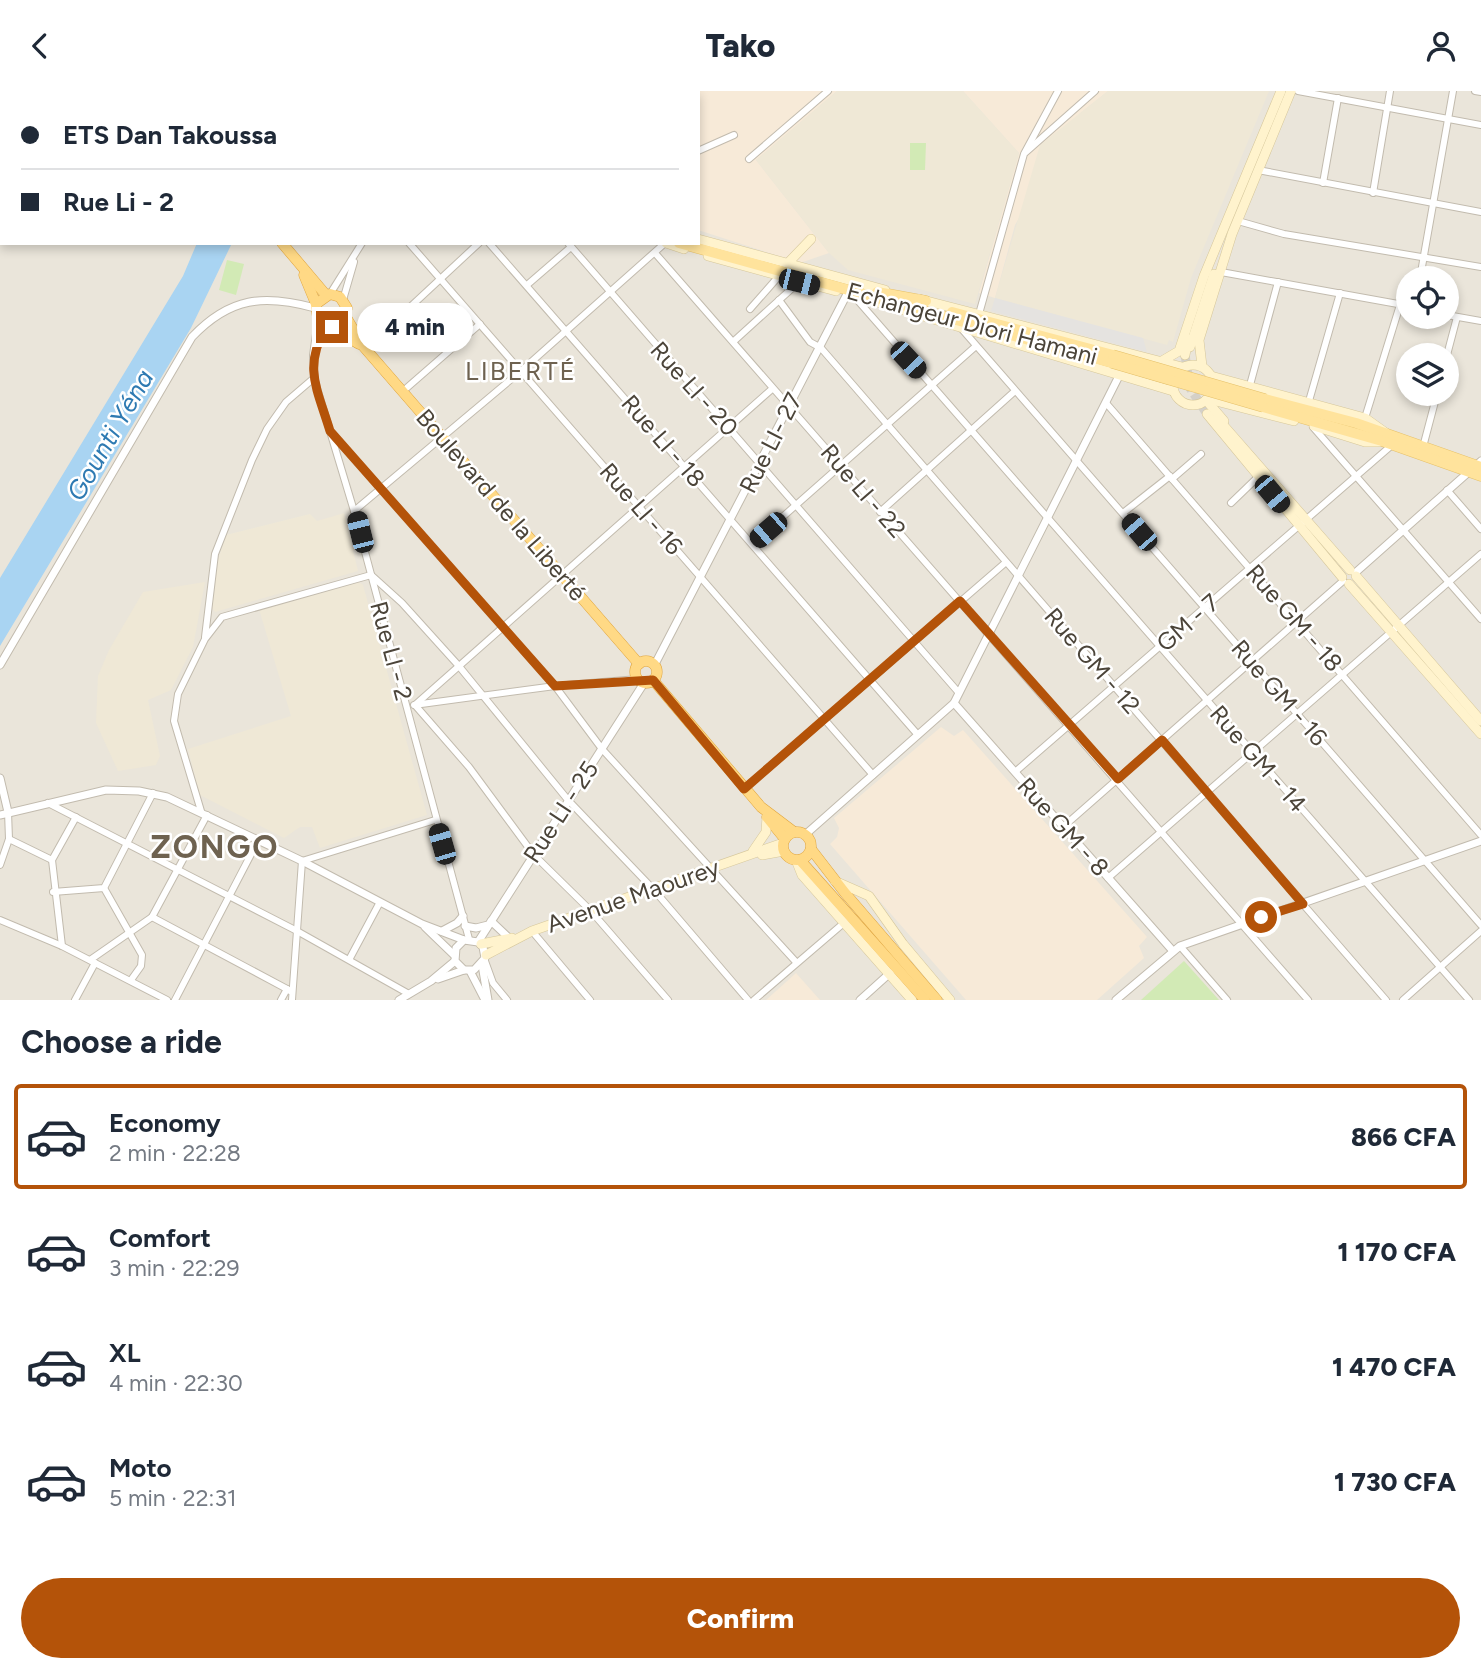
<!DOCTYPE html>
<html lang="en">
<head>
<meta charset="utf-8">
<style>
  body { margin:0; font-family:Figtree,sans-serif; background:#f6f6f7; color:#1f2937; height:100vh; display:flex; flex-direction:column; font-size:26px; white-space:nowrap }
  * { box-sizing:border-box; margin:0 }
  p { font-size:23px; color:#747a83 }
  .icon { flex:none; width:38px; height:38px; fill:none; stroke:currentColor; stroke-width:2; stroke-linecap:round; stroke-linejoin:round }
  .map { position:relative; height:909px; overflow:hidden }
  .drawer { display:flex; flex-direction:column; background:#fff; flex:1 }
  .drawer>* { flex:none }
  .hud { position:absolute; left:0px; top:0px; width:700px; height:154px; box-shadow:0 4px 10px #0003; display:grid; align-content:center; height:154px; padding:0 21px; background:#fff }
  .buttons { position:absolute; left:1396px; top:175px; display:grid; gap:14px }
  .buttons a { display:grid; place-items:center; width:63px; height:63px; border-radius:50%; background:#fff; box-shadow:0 4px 10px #0003; font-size:35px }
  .end { position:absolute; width:32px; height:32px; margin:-16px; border:9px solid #b45309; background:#fff; box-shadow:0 0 0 4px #fff }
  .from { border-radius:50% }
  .bubble { position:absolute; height:49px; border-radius:24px; background:#fff; box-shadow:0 4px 10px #0003; font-size:23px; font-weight:800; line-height:49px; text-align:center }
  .car { position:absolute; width:21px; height:42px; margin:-21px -10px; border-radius:9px; box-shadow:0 0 5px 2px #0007; background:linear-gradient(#222 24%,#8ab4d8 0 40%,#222 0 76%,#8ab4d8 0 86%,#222 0) }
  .hud b { display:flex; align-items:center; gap:24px; height:66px; font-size:26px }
  .hud b+b { border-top:2px solid #e0e1e3 }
  .hud i { width:18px; height:18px; background:#1f2937 }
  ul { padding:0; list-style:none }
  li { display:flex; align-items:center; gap:21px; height:105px; margin:0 14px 10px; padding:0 7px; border:4px solid transparent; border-radius:7px }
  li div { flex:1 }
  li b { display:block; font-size:26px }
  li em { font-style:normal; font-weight:800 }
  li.on { border-color:#b45309 }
  li>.icon { width:63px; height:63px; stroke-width:1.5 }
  h2 { padding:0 21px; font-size:32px; line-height:84px }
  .action { display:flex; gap:14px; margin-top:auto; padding:14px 21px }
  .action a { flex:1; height:80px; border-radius:42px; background:#b45309; color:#fff; font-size:28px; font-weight:800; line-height:80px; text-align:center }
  header { display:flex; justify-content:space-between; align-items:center; height:91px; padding:0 21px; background:#fff; font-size:32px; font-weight:800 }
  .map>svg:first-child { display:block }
</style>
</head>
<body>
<header><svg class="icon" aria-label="back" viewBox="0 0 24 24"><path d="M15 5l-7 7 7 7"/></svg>Tako<svg class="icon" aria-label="person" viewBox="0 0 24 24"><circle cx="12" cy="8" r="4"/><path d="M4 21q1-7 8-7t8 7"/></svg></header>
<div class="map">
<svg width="1481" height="909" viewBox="0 0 1481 909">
  <rect width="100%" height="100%" fill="#f6f3ec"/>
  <path fill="#eae5da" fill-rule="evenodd" d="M0,0H1481V909H0ZM2,2H698V152H2ZM1409,187H1447V226H1409ZM1409,264H1447V303H1409Z"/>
  <g fill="#f7ead8">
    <path d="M572,0H837L756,69L829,162L800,172L698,139V2H567Z"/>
    <path d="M963,0H1108L1079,23L1015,134L995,207L979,202L1019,62Z"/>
    <path d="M941,636L954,645L963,639L1147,846L1139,855L1144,867L1097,909H966L830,753L837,746L839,737L834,727Z"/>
    <path d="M796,882L820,909H766Z"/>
  </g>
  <g fill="#efe8d6">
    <path d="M837,0H963L1019,62L975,213L848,179L829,162L756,69Z"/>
    <path d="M1108,0H1269L1191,187L1173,251L1169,249L1167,254L995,207L1040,54Z"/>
    <path d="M344,422L358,480L215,521L212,517L215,478L226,444L310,423L317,430Z"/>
    <path d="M357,490L363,494L427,724L320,757L312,736H300L284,747L200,704L188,658L291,625L259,518Z"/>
    <path d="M205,491L193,556L171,599L148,609L160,665L156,674L118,680L96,632L98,585L109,559L143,501Z"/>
  </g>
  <g fill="#d2eab5">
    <path d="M910,52H926L925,79H910Z"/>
    <path d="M227,169L244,173L236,204L219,199Z"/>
    <path d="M1184,870L1219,909H1141Z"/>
  </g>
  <path fill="#e5e3e0" d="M995,207L1143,247L1147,261L991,220Z"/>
  <path fill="#a9d4f2" d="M197,152H232L191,237L0,555V487L183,185Z"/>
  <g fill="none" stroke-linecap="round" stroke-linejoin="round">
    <path stroke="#d4d0c8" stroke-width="9" stroke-dasharray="9 4.5" stroke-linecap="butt" d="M1185,264L1190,297L1207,323"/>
    <defs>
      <g id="minor">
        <path d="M508,0L512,2"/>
        <path d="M1298,0L1481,34"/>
        <path d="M1475,0L1481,1"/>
        <path d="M547,2L554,0"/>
        <path d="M698,60L734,44"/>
        <path d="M1026,61L1095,0"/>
        <path d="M749,68L828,0"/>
        <path d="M1258,79L1481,121"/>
        <path d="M1323,92L1338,7"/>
        <path d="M1373,102L1390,0"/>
        <path d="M1238,130L1284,143L1481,176"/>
        <path d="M409,152L873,684"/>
        <path d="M489,152L918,644"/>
        <path d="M568,152L959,602"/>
        <path d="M655,162L1308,909"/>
        <path d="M1221,181L1409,215"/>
        <path d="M1420,187L1453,0"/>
        <path d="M527,194L571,156"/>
        <path d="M330,203L362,152"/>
        <path d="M853,204L1469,909"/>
        <path d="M343,209L354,171"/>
        <path d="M779,209L810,251L821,257L1386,909"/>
        <path d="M750,218L779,185"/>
        <path d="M979,223L1024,63L1058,0"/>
        <path d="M1447,224L1481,230"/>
        <path d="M318,229L313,264L314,287L354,420L469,848"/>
        <path d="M961,237L1481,834"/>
        <path d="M734,250L799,191"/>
        <path d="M317,252L326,235"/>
        <path d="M365,258L479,152"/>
        <path d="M1447,264L1457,226"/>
        <path d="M1250,294L1278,191"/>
        <path d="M402,301L480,233"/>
        <path d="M1309,310L1340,202"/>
        <path d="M1106,312L1481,744"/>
        <path d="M1365,327L1400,214"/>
        <path d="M1313,336L1481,528"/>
        <path d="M330,340L555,595L602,658L796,871"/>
        <path d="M1423,356L1437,303"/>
        <path d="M1172,388L1201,363"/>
        <path d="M1447,399L1481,438"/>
        <path d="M1231,412L1258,386"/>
        <path d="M354,420L521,280L665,152"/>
        <path d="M880,421L1015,300"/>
        <path d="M1123,422L1170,385"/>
        <path d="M753,452L976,255"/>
        <path d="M205,546L215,463L252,369L267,338L286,311L314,287"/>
        <path d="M414,614L555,595L638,588"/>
        <path d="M1015,681L1392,354"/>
        <path d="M745,697L1005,472"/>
        <path d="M48,712L297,840L409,903"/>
        <path d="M201,720L174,630L178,603L205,548L222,526L371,484L402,512L458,574L568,709L654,799L748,909"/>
        <path d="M1063,736L1343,490"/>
        <path d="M9,748L52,769"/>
        <path d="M0,774L9,748L8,721"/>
        <path d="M1108,787L1481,463"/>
        <path d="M104,797L142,864L141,875L131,889"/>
        <path d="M53,801L104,797L153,702"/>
        <path d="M152,826L287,898"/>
        <path d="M0,829L62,855L167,909"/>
        <path d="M532,840L590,909"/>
        <path d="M62,855L52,769L76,726"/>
        <path d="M1180,855L1227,909"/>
        <path d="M350,867L380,811"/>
        <path d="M90,869L152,826L207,724"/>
        <path d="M485,870L493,892L507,909"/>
        <path d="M75,909L95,872"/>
        <path d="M175,909L258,750"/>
        <path d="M281,909L287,898L290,900"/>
        <path d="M292,909L302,770L435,729"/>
        <path d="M668,909L591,820L534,764L469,676L415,614L772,298"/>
        <path d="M754,909L845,831"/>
        <path d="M1403,909L1481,840"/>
      </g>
      <g id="tertiary">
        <path d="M1355,482L1481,370"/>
        <path d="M0,574L192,246C230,206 264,203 315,217"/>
        <path d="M654,575L847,203"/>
        <path d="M954,612L1172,859"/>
        <path d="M0,687L8,721"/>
        <path d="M0,724L106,699L139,700L167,706L302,770L422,833L464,849L478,851L483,856L485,867L474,879H464L455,870L456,857L464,849"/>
        <path d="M806,743L954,612L1120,283"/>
        <path d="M491,830L509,847"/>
        <path d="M465,835L476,837L488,834"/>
        <path d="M425,836L454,864"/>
        <path d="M442,840L457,832L463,825"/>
        <path d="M478,851L644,592"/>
        <path d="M482,874L488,909"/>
        <path d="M470,880L485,909"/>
        <path d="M438,888L464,879"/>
        <path d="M399,909L431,890L455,870"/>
        <path d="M860,909L890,882"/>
        <path d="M1116,909L1180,855L1481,750"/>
      </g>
      <g id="secondary">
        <path d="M698,148L885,199"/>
        <path d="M666,152L684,158"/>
        <path d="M708,165L836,200"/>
        <path d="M788,172L811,148"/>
        <path d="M919,208L1182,276"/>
        <path d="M880,212L1173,300"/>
        <path d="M1190,256L1214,183"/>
        <path d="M1185,264L1188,248"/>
        <path d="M1162,270L1179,260L1204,185L1281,0"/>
        <circle cx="1193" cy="294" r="20"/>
        <path d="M1202,275L1199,249L1232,143L1291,0"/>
        <path d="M1211,285L1365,327L1386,342"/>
        <path d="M1208,308L1294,330"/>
        <path d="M1206,309L1224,330"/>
        <path d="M1207,323L1342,486"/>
        <path d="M1217,327L1350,479"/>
        <path d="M1314,335L1365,351H1378"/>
        <path d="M1356,485L1481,630"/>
        <path d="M1349,493L1481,643"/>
        <path d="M753,760L766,741L767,725"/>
        <path d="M762,764L784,760"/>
        <path d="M796,769L802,784L912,909"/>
        <path d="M835,790L869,805L903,853L950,909"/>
        <path d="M481,853L512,847"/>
        <path d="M486,864L532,840L783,752"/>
      </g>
      <g id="primary">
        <path d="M226,0L233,2"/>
        <path d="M679,152L1112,272"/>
        <path d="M877,201L926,210"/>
        <path d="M952,221L1113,264"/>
        <path d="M1265,308L1356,332L1481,376"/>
        <path d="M1263,316L1382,350L1481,385"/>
      </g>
      <g id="trunk">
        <path d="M144,0L146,2"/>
        <path d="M182,2V0"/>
        <path d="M282,152L326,204"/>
        <path d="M304,184L316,213"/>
        <path d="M346,226L363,255L639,573"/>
        <path d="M332,236L343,231L347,217L340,206L330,203L316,213L318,229L359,253"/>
        <circle cx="646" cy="581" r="11"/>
        <path d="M653,589L761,716L794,741"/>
        <path d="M767,726L785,748"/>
        <circle cx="797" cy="755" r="14"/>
        <path d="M811,758L845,802L937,909"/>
        <path d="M800,769L925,909"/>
      </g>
    </defs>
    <use href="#minor" stroke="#c2bbae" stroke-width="8"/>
    <use href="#tertiary" stroke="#c2bbae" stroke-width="9"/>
    <use href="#secondary" stroke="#d6c79b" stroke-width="10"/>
    <use href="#primary" stroke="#e6c16a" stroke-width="11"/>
    <use href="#trunk" stroke="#e0a43c" stroke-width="11"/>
    <use href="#minor" stroke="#fff" stroke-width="6"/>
    <use href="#tertiary" stroke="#fff" stroke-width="7"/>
    <use href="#secondary" stroke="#fff3cd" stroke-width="9"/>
    <use href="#primary" stroke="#ffe39c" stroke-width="10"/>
    <use href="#trunk" stroke="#ffd985" stroke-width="10"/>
    <defs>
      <g id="primary-bridge">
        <path d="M1113,264L1265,308"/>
        <path d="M1112,272L1263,316"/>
      </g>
    </defs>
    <use href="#primary-bridge" stroke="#e6c16a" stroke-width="11" stroke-linecap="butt"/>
    <use href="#primary-bridge" stroke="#ffe39c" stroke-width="10"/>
  </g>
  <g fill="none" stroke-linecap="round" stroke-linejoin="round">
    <path stroke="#b45309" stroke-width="9" d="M332,236L326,235C303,277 317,297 330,340L555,595L653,589L744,698L960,510L1118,688L1162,649L1303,813L1261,826"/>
  </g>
  <g text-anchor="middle" stroke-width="5" stroke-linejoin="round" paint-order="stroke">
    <g font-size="24" fill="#4b4439" stroke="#fff">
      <text transform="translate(972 233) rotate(15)" y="8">Echangeur Diori Hamani</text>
      <text transform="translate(694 298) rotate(48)" y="8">Rue LI - 20</text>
      <text transform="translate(663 350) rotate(49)" y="8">Rue LI - 18</text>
      <text transform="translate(771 352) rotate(-63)" y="8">Rue LI- 27</text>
      <text transform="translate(863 400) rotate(49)" y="8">Rue LI - 22</text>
      <text transform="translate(501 414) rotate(49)" y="8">Boulevard de la Liberté</text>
      <text transform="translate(641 418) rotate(49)" y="8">Rue LI - 16</text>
      <text transform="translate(1294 527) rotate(49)" y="8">Rue GM - 18</text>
      <text transform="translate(1188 532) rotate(-41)" y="8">GM - 7</text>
      <text transform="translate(391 560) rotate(75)" y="8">Rue LI - 2</text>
      <text transform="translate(1092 570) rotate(49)" y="8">Rue GM - 12</text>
      <text transform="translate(1279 602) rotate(49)" y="8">Rue GM - 16</text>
      <text transform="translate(1258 668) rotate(49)" y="8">Rue GM - 14</text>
      <text transform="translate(561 721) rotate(-57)" y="8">Rue LI - 25</text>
      <text transform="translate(1063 736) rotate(48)" y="8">Rue GM - 8</text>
      <text transform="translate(633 805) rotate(-19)" y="8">Avenue Maourey</text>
    </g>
    <g font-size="26" letter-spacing="2" fill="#6e6250" stroke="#fff">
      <text x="521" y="289">LIBERTÉ</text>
    </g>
    <g font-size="26" font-style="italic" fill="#2e7ab2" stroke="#fff">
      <text transform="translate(110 344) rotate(-60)" y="9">Gounti Yéna</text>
    </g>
    <g font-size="32" font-weight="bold" letter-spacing="2" fill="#6e6250" stroke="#fff">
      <text x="215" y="767">ZONGO</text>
    </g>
  </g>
</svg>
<div class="buttons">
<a><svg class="icon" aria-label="locate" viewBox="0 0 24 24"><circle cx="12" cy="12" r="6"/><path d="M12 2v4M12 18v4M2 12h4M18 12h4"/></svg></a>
<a><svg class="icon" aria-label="layers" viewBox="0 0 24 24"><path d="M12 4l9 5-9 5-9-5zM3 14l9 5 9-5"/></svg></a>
</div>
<i class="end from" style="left:1261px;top:826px"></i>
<i class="end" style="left:332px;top:236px"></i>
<div class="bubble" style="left:357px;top:212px;width:116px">4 min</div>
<i class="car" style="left:799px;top:191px;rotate:104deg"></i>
<i class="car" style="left:908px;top:269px;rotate:137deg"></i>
<i class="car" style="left:1272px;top:403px;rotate:140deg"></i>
<i class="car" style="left:768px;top:439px;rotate:229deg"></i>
<i class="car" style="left:360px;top:441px;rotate:346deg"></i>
<i class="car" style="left:1139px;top:441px;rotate:319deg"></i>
<i class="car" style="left:442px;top:753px;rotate:344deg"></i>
<div class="hud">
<b><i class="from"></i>ETS Dan Takoussa</b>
<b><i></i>Rue Li - 2</b>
</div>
</div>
<section class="drawer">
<h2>Choose a ride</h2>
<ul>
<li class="on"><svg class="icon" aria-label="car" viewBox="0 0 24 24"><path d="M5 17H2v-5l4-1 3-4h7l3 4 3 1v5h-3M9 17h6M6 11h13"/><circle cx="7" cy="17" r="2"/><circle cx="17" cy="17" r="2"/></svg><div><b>Economy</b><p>2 min · 22:28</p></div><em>866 CFA</em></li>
<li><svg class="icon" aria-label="car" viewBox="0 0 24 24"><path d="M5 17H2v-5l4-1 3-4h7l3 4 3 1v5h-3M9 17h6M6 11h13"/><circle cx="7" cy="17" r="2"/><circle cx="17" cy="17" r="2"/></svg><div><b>Comfort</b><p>3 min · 22:29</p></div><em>1 170 CFA</em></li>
<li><svg class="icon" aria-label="car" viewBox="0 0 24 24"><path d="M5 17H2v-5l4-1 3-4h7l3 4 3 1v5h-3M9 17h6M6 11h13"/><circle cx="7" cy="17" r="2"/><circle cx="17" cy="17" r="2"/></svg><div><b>XL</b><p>4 min · 22:30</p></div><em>1 470 CFA</em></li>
<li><svg class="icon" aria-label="car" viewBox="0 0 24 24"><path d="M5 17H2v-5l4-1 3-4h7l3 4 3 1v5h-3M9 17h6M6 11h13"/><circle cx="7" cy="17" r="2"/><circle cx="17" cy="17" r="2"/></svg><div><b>Moto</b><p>5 min · 22:31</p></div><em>1 730 CFA</em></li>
</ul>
<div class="action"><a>Confirm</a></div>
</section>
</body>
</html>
